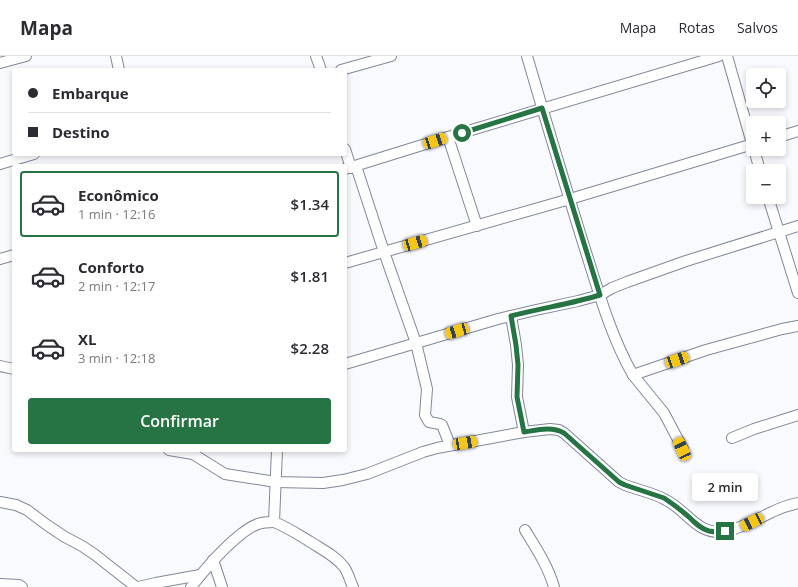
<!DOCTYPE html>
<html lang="pt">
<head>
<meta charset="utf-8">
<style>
  body { margin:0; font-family:"Open Sans",sans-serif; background:#f2f2f3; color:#2b2b33; height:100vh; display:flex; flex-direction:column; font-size:15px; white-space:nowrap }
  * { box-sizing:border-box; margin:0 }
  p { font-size:13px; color:#7c7c81 }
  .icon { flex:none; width:22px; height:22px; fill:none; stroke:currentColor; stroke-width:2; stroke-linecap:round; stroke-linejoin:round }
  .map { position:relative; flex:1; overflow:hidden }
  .drawer { position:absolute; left:12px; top:108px; width:335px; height:288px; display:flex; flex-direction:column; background:#fff; border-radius:4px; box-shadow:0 2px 6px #0003 }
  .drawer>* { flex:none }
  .top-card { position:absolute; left:12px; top:12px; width:335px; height:88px; border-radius:4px; box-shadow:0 2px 6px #0003; display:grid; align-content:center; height:88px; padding:0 16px; background:#fff }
  .buttons { position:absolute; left:746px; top:12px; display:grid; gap:8px }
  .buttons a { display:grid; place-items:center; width:40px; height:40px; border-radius:4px; background:#fff; box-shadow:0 2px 6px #0003; font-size:20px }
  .end { position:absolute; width:18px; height:18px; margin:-9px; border:5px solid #267443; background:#fff; box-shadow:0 0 0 2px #fff }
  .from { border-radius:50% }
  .bubble { position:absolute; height:28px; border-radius:4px; background:#fff; box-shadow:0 2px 6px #0003; font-size:13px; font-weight:600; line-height:28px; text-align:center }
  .car { position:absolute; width:12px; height:24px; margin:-12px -6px; border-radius:5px; box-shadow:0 0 3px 1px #0007; background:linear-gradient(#f5c518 24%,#345 0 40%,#f5c518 0 76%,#345 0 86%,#f5c518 0) }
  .top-card b { display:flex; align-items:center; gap:14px; height:38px; font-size:15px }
  .top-card b+b { border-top:1px solid #e1e1e2 }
  .top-card i { width:10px; height:10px; background:#2b2b33 }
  ul { padding:7px 0 0; list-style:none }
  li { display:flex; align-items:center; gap:12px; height:66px; margin:0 8px 6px; padding:0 8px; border:2px solid transparent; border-radius:4px }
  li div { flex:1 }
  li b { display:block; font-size:15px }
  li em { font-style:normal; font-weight:600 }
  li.active { border-color:#267443 }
  li>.icon { width:36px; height:36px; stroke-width:1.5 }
  .cta { display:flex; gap:8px; margin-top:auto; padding:8px 16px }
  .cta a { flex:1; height:46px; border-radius:4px; background:#267443; color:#fff; font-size:16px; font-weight:600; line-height:46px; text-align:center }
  header { display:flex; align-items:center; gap:24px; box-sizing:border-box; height:56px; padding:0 20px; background:#fff; border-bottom:1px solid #e1e1e2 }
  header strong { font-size:19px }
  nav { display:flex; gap:22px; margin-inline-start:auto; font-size:14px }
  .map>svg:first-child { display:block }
</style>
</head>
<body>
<header>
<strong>Mapa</strong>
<nav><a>Mapa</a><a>Rotas</a><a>Salvos</a></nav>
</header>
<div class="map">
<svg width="798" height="531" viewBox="0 0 798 531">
  <rect width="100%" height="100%" fill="#f8fafe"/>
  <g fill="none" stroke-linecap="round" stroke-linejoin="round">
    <defs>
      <g id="minor">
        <path d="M116,0L119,14"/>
        <path d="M316,0L321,14"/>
        <path d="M527,0C546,65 565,129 585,193C598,234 611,281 633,319L706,294L782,273L798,270"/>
        <path d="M727,0L753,91"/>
        <path d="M0,7L26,0"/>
        <path d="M341,14L391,0"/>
        <path d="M448,81L477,170"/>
        <path d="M779,81L798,75"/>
        <path d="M345,93L351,112"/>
        <path d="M754,93L760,115"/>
        <path d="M0,108L34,98"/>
        <path d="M356,110L384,196L416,287L427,333L425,359L429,366L440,368L442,369L450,389"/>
        <path d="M345,113L448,81L719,0"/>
        <path d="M768,141L798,237"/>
        <path d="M0,203L14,199"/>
        <path d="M345,207L570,143L753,88"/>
        <path d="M511,260L516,289L518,309L517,341L524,376"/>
        <path d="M345,308L498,263L536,254L578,245L600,239L612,232L627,226L686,205L798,170"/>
        <path d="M0,310L14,313"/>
        <path d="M633,319L664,357L683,393"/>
        <path d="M732,382L754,373L798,359"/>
        <path d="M169,394L193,398L225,418L276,426L323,427L343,424L367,418L423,396L437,392L524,376L550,373L559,374L564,377L619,426L625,429C638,434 654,437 666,444C688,455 698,481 726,475C743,472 757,463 772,456C780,452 789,449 798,447"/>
        <path d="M277,394L274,466C287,471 297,478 309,485C321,493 336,500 344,511C348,516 350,525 353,531"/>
        <path d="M0,446L16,449L27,454L47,469L65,481L82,490L94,498L136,531"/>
        <path d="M525,474C536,492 548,510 554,531"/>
        <path d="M213,504L222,531"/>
        <path d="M0,528L19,529L22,531"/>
        <path d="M138,531L156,527L200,519"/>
        <path d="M191,531C206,512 221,494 240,479C245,475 252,470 258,468C263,466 268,466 274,466"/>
      </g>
    </defs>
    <use href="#minor" stroke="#80889c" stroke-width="12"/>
    <use href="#minor" stroke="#fff" stroke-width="10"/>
  </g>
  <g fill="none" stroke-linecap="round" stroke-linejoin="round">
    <path stroke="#267443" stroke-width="5" d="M462,77L542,52L600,239C571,248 541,252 511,260L516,289L518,309L517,341L524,376C537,374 552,370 564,377L619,426L625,429L664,442C673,448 681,454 689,461C695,467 701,473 709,475C714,476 720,476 725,475"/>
  </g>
</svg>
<div class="buttons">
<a><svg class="icon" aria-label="locate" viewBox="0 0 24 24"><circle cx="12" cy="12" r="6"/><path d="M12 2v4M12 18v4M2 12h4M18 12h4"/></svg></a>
<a>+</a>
<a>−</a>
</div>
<i class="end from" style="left:462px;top:77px"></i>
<i class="end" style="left:725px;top:475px"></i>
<div class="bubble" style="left:692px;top:417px;width:66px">2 min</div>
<i class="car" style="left:435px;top:85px;rotate:72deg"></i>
<i class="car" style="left:415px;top:187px;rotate:74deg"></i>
<i class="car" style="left:457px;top:275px;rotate:254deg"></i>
<i class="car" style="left:677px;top:304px;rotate:71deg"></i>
<i class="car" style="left:465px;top:387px;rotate:80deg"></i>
<i class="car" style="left:682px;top:393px;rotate:335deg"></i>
<i class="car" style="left:752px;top:466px;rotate:244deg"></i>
<div class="top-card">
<b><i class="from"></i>Embarque</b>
<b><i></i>Destino</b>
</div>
<section class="drawer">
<ul>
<li class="active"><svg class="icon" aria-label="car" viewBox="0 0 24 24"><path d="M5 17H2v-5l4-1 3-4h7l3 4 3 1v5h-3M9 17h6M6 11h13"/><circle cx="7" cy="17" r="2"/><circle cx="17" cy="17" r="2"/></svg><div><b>Econômico</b><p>1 min · 12:16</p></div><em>$1.34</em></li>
<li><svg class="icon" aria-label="car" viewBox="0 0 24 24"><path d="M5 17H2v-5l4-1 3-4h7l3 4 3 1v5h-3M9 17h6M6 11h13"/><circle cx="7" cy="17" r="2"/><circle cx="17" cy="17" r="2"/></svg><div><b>Conforto</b><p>2 min · 12:17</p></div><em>$1.81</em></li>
<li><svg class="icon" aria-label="car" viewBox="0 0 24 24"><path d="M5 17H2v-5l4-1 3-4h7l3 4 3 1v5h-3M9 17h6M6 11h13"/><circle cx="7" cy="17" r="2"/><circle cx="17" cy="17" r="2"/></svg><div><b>XL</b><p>3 min · 12:18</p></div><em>$2.28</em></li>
</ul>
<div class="cta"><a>Confirmar</a></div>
</section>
</div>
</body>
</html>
